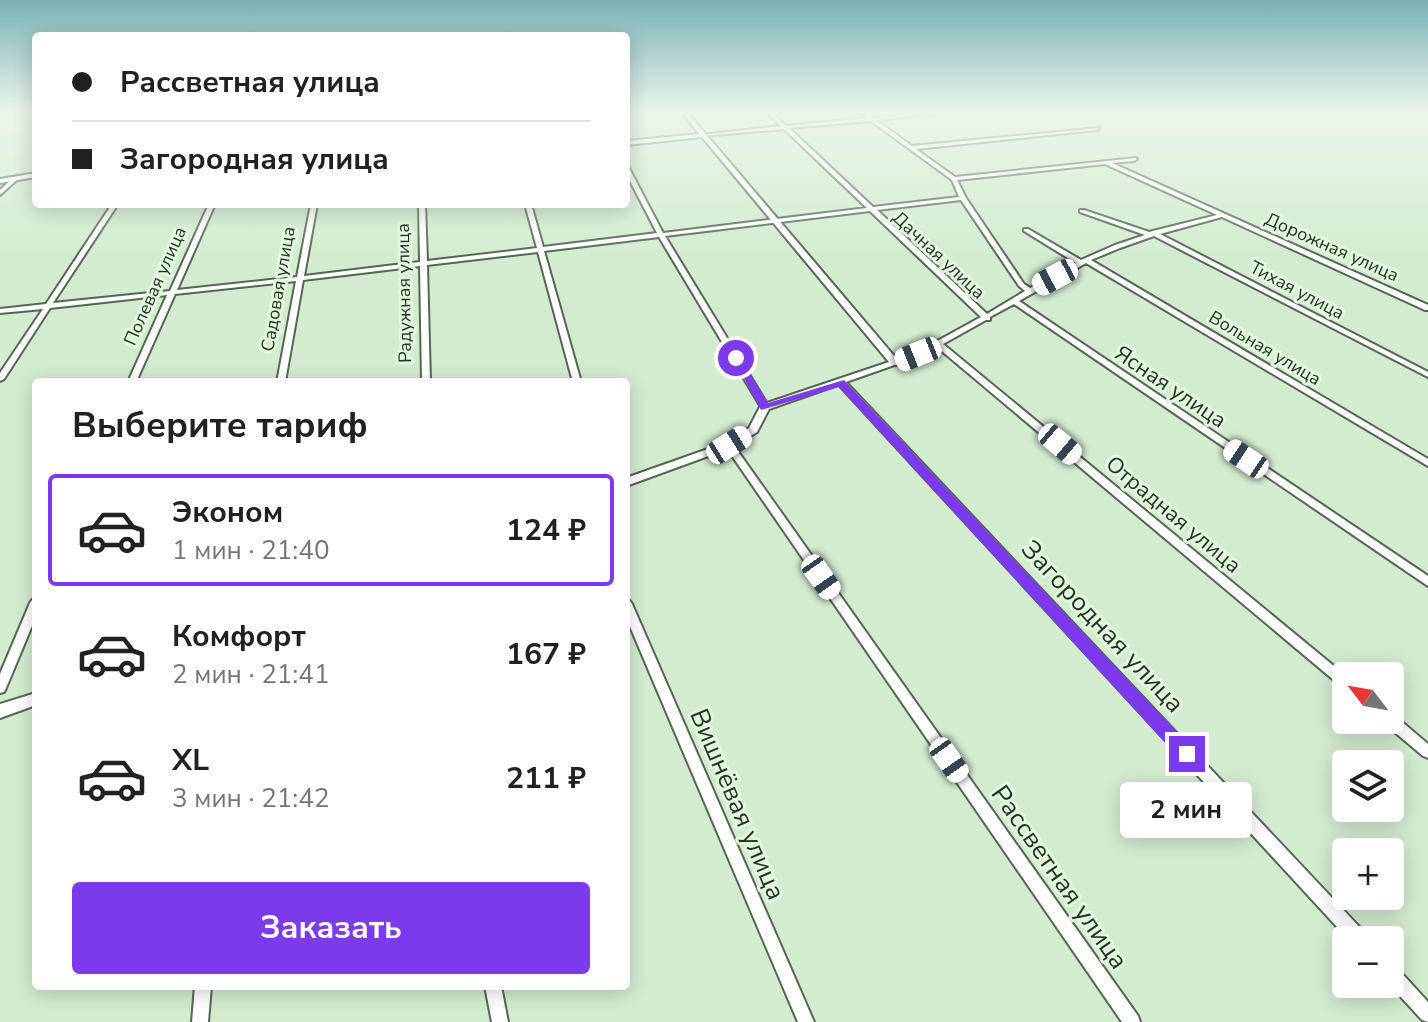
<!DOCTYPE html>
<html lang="ru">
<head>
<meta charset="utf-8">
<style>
  body { margin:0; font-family:"Nunito Sans",sans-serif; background:#f6f6f6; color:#202124; height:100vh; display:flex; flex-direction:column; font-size:30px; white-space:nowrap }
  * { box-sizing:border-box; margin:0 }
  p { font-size:26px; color:#757577 }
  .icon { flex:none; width:44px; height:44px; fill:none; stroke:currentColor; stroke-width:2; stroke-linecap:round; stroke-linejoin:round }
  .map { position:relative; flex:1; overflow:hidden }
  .sheet { position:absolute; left:32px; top:378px; width:598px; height:612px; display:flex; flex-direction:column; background:#fff; border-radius:8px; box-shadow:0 4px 20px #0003 }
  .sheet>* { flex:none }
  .hud { position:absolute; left:32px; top:32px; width:598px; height:176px; border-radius:8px; box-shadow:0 4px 20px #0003; display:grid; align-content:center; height:176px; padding:0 40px; background:#fff }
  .needle { width:52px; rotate:301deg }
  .controls { position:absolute; left:1332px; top:662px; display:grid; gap:16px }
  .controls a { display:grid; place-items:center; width:72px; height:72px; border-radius:8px; background:#fff; box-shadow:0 4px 20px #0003; font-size:40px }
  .end { position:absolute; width:36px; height:36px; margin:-18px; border:10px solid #7c3aed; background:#fff; box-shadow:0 0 0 4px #fff }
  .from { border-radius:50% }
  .bubble { position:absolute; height:56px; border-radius:8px; background:#fff; box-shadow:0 4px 20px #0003; font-size:26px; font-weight:700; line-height:56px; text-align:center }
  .car { position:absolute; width:24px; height:48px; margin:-24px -12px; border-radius:10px; box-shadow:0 0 6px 2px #0007; background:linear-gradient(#fff 24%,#345 0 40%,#fff 0 76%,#345 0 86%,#fff 0) }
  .hud b { display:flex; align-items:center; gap:28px; height:76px; font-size:30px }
  .hud b+b { border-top:2px solid #e0e0e0 }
  .hud i { width:20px; height:20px; background:#202124 }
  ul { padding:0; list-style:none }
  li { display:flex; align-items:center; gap:24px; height:112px; margin:0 16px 12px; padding:0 24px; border:4px solid transparent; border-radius:8px }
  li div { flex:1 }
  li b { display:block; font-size:30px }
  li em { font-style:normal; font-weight:700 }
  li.active { border-color:#7c3aed }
  li>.icon { width:72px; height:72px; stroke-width:1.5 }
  h2 { padding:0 40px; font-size:36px; line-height:96px }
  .cta { display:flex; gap:16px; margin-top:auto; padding:16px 40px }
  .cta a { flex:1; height:92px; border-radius:8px; background:#7c3aed; color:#fff; font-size:32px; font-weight:700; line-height:92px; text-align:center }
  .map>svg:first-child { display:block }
</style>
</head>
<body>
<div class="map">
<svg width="1428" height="1022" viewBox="0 0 1428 1022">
  <rect width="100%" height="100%" fill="#d3ecd0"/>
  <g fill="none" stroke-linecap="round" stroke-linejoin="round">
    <defs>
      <g id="minor">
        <path d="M767,112H772L786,126L868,118L860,112H866L873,118L930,112H952L876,120L912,146L1099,128L1097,130L916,149L955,177L1136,158L1137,159L1134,161L1112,163L1428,305V310H1425L1222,217L1160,234L1428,372V377L1154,236L1120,248L1091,260L1428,459V466L1086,263L1019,301L1428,576V586L1014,304L990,317V320H986L943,344L1346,676V688L1342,687L937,347L898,365H892V361L941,339L981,317L870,211L665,236L769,407L765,410L761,407L659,237L544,251L581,382H573L538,252L427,265L430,382H422L420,266L303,280L285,382H277L296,281L175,294L136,382H128L167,295L50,308L4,379L0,381V373L43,309L0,313V309L46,304L112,204H118L53,303L170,291L209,204H215L177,290L297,277L311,204H317L304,276L420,262L419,204H425L427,261L537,248L525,204H531L543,247L657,233L626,173V166L629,168L663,233L867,208L784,129L702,136L700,135L781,126ZM871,121L952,180L959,197L873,207L789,128ZM1105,164L1217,215L1149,232L1084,210H1080V212L1145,235L1115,245L1081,260L1028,229H1024V231L1076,263L1030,288L1024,284L966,198L957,180ZM961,200L1019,286L1025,291L987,314L877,210Z"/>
        <path d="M14,177L19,178L0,195V190Z"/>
        <path d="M838,380H844L1366,934L1368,940H1349L838,384Z"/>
        <path d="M729,442L732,443L1138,1016L1140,1022H1122L726,447L724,445Z"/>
        <path d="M36,599V616L6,688L4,692L0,693V674L30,603L32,600Z"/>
        <path d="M626,600L630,601L632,604L814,1022H798L626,617Z"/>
        <path d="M1390,714L1395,716L1428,744V758L1423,756L1385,724L1384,720H1390Z"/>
        <path d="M1390,965L1396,967L1428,1002V1022L1422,1020L1389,984Z"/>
        <path d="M195,986H211L208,1022H192Z"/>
        <path d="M485,986H501L508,1022H492Z"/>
      </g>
      <g id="tertiary">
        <path d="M682,112H687L900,363L769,409L757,432L733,447L626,486V478L725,443L749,428L761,405L889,362L702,137L626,145V141L699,134Z"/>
        <path d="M36,173V177L0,183V179Z"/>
        <path d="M36,693V705L0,718V704Z"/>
      </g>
    </defs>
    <use href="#minor" stroke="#536851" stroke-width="4"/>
    <use href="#tertiary" stroke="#536851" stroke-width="4"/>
    <use href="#minor" fill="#fff" fill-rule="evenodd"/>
    <use href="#tertiary" fill="#fff" fill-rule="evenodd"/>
  </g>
  <linearGradient id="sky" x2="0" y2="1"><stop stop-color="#79b1b7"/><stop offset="0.44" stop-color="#ebf6ea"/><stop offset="1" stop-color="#ebf6ea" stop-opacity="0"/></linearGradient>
  <rect width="1428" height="256" fill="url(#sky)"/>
  <path fill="#7c3aed" d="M732,356H739L768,403L844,380L1193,749L1195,754L1193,760H1181L839,387L761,410Z"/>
  <g text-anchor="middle" stroke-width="6" stroke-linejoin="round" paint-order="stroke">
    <g font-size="18" fill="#283127" stroke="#e0f9dd">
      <text transform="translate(1332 247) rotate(24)" y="6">Дорожная улица</text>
      <text transform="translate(939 255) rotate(43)" y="6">Дачная улица</text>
      <text transform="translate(155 286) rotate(-66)" y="6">Полевая улица</text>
      <text transform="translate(278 289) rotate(-80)" y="6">Садовая улица</text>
      <text transform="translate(1297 290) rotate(28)" y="6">Тихая улица</text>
      <text transform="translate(404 293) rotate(-91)" y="6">Радужная улица</text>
      <text transform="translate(1265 348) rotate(31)" y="6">Вольная улица</text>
    </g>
    <g font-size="22" fill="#283127" stroke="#e0f9dd">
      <text transform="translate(1171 386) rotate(34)" y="8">Ясная улица</text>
      <text transform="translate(1174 514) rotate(40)" y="8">Отрадная улица</text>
    </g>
    <g font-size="26" fill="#283127" stroke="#e0f9dd">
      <text transform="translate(1103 626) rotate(47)" y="9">Загородная улица</text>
      <text transform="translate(738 804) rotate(67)" y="9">Вишнёвая улица</text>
      <text transform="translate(1060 877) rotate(55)" y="9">Рассветная улица</text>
    </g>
  </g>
</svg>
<div class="controls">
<a><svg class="needle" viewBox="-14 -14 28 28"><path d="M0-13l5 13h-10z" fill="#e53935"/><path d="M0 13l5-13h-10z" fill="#757577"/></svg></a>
<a><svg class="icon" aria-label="layers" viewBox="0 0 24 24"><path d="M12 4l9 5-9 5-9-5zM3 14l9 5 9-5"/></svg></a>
<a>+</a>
<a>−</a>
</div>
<i class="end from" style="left:736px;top:358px"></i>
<i class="end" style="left:1187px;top:754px"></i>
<div class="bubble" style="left:1120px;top:782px;width:132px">2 мин</div>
<i class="car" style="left:1055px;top:277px;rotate:242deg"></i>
<i class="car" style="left:918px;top:354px;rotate:248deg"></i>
<i class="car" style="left:1060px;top:444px;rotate:130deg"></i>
<i class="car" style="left:729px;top:445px;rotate:58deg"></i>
<i class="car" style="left:1246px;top:459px;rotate:304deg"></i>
<i class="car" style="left:821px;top:577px;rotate:145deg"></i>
<i class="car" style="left:949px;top:760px;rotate:145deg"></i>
<div class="hud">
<b><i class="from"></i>Рассветная улица</b>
<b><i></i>Загородная улица</b>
</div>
<section class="sheet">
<h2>Выберите тариф</h2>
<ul>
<li class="active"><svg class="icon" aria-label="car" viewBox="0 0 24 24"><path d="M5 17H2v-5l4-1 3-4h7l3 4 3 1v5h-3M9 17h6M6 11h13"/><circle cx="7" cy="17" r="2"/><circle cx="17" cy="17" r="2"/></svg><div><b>Эконом</b><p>1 мин · 21:40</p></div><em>124 ₽</em></li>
<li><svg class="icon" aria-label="car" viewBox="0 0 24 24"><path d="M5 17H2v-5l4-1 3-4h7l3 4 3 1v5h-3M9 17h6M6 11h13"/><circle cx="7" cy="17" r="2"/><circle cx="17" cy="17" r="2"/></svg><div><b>Комфорт</b><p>2 мин · 21:41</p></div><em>167 ₽</em></li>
<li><svg class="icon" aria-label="car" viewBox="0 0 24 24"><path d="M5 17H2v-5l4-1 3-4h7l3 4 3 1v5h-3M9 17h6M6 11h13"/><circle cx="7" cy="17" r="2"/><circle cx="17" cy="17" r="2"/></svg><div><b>XL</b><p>3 мин · 21:42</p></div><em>211 ₽</em></li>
</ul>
<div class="cta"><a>Заказать</a></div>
</section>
</div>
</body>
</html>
